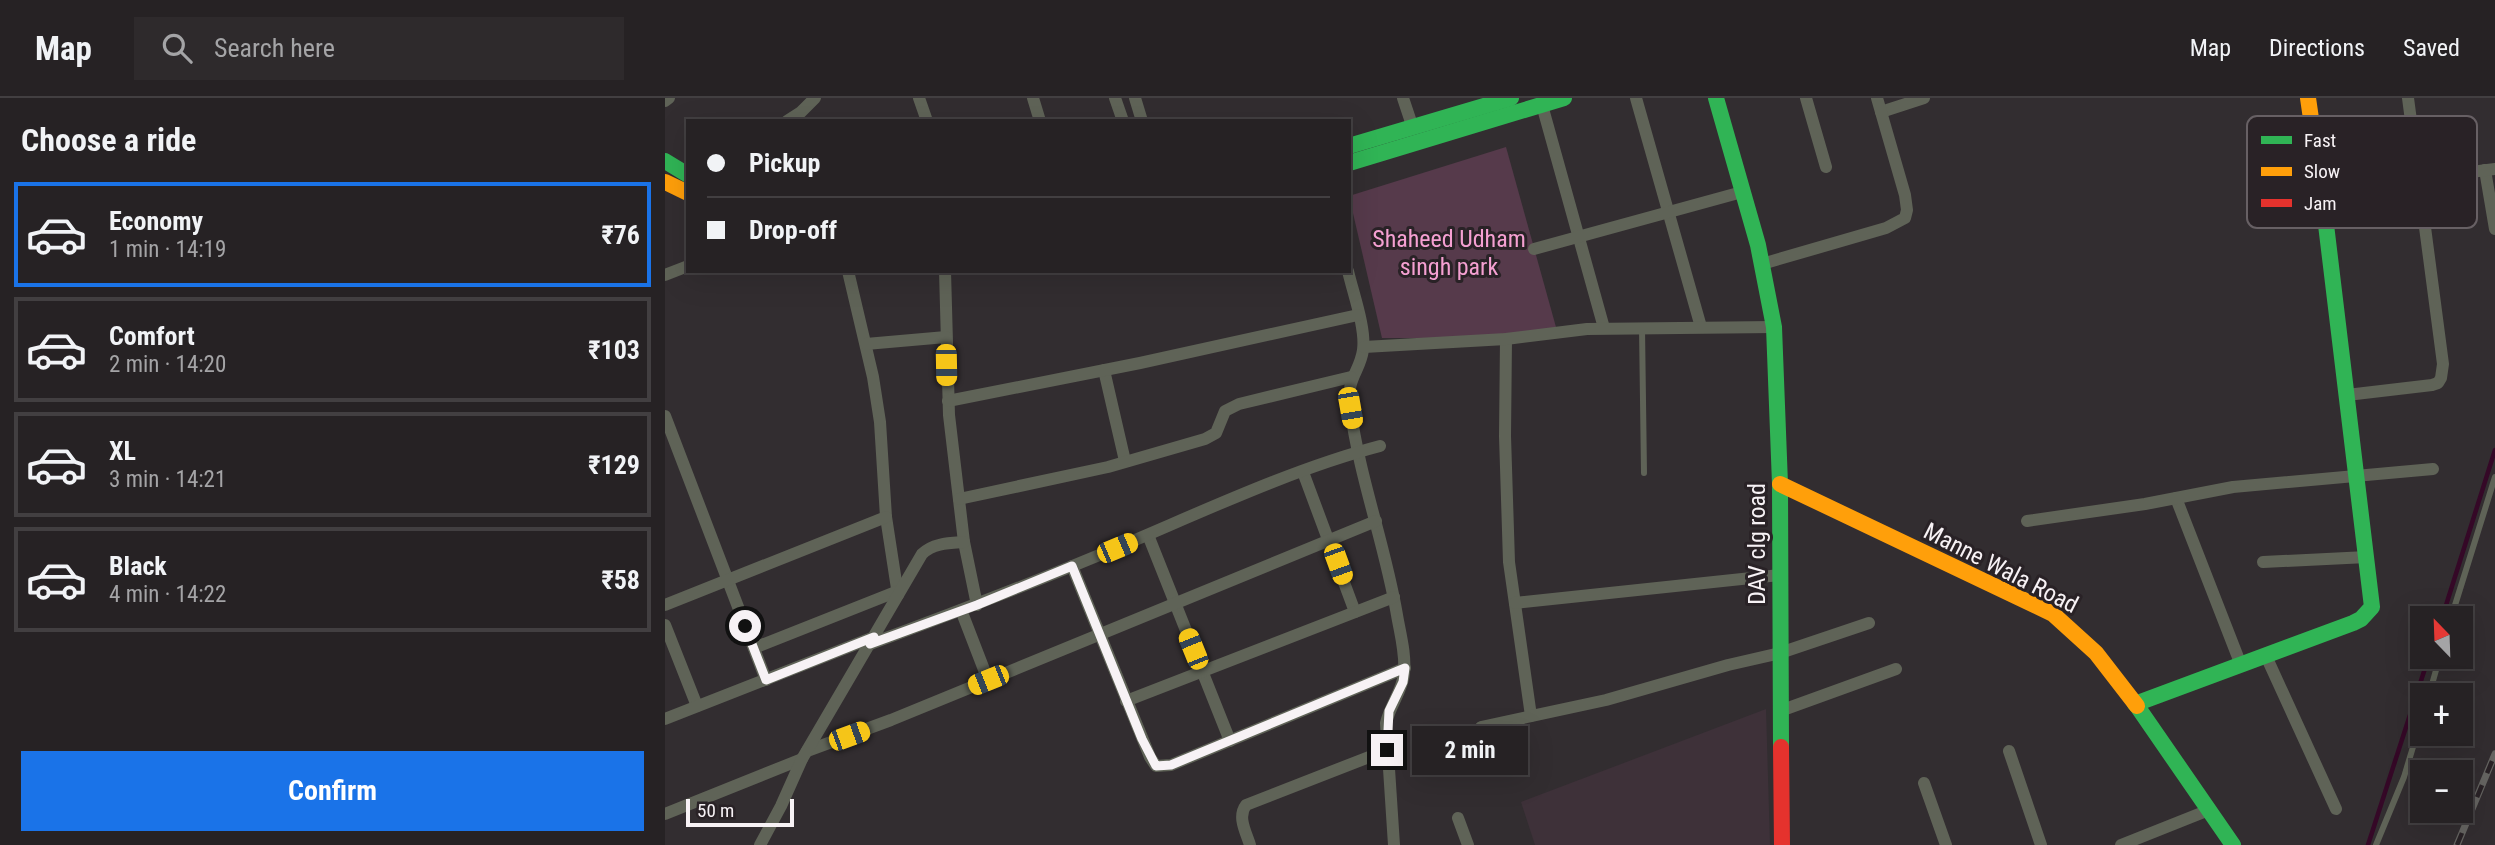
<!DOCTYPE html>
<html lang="en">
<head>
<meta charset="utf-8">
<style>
  body { margin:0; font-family:"Roboto Condensed",sans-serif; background:#2e2a2c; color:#f1f3f6; height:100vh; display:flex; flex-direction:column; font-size:26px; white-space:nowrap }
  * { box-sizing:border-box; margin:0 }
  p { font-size:23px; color:#a4a4a6 }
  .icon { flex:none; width:38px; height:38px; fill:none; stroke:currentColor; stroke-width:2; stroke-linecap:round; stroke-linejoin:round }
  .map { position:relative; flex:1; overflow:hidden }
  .panel { display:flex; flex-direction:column; background:#262224; width:665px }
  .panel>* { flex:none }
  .guide { position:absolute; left:21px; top:21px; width:665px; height:154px; border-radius:0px; box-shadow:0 7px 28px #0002,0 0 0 2px #423f41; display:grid; align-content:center; height:154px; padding:0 21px; background:#262224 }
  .needle { width:46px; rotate:337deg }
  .buttons { position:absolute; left:1745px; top:508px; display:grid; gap:14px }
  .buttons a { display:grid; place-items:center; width:63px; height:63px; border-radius:0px; background:#262224; box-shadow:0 7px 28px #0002,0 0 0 2px #423f41; font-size:35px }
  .scale { position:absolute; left:21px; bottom:18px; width:108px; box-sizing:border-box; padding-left:7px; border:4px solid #f7f2f5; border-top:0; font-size:19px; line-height:24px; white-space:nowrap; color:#f7f2f5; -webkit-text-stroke:5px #292226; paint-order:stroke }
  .end { position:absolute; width:32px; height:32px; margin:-16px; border:9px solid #f7f2f5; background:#111; box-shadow:0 0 0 4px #111 }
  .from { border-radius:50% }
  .bubble { position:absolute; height:49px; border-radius:0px; background:#262224; box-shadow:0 7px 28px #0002,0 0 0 2px #423f41; font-size:23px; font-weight:700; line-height:49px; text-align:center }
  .car { position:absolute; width:21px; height:42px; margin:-21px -10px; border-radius:9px; box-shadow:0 0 5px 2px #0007; background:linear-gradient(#f5c518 24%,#345 0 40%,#f5c518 0 76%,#345 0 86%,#f5c518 0) }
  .guide b { display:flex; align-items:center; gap:24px; height:66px; font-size:26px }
  .guide b+b { border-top:2px solid #423f41 }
  .guide i { width:18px; height:18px; background:#f1f3f6 }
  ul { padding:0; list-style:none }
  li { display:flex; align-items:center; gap:21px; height:105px; margin:0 14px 10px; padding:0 7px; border:4px solid #423f41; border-radius:0px }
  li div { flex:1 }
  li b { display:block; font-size:26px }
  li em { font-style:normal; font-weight:700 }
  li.selected { border-color:#1a73e8 }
  li>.icon { width:63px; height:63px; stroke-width:1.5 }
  h2 { padding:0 21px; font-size:32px; line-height:84px }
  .action { display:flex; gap:14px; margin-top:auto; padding:14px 21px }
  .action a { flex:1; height:80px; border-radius:0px; background:#1a73e8; color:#fff; font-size:28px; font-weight:700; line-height:80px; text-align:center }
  header { display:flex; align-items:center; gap:42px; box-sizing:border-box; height:98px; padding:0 35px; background:#262224; border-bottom:2px solid #423f41 }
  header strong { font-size:33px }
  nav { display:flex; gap:38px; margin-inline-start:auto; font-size:24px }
  .search { width:490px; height:63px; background:#2e2a2c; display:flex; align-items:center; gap:18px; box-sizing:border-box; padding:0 24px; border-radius:0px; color:#a4a4a6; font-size:26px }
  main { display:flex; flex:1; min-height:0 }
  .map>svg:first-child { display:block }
</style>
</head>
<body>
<header>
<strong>Map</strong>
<div class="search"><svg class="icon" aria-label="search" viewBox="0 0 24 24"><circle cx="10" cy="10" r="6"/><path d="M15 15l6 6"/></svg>Search here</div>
<nav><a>Map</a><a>Directions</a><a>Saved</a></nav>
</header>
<main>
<section class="panel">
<h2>Choose a ride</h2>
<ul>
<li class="selected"><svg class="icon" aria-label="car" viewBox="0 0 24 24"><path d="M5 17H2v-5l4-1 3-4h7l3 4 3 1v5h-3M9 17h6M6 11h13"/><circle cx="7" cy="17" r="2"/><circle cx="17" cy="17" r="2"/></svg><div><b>Economy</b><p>1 min · 14:19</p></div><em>₹76</em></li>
<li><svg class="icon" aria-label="car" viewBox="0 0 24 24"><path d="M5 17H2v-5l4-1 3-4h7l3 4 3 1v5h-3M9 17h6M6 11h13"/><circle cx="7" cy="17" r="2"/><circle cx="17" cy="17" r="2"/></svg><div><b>Comfort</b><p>2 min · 14:20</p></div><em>₹103</em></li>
<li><svg class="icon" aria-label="car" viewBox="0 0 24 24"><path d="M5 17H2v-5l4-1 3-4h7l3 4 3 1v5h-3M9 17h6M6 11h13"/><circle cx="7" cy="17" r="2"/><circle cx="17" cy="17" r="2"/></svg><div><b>XL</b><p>3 min · 14:21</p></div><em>₹129</em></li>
<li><svg class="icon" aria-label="car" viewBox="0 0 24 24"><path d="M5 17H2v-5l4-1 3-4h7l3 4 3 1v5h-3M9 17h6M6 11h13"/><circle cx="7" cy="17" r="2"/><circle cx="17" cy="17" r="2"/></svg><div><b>Black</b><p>4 min · 14:22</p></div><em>₹58</em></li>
</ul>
<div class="action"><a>Confirm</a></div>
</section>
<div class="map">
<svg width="1830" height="747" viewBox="0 0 1830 747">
  <rect width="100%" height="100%" fill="#322d30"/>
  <path fill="#3e3139" d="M1101,611L1105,747H870L856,704Z"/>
  <path fill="#563a4b" d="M841,49L894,240H717L684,98Z"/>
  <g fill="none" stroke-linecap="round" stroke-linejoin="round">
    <g stroke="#350827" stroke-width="4.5">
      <path d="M1777,520L1830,352"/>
      <path d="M1703,747L1764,558"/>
    </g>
    <g stroke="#5f6357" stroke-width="6">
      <path d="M977,230L979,375"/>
      <path d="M1786,520L1830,379"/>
      <path d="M1764,597L1775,558"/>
      <path d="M1711,747L1739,679L1757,619"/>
    </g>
    <g stroke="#5f6357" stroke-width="12">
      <path d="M254,0L262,23"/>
      <path d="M368,0L375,23"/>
      <path d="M450,0L458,23"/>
      <path d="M470,0L477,23"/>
      <path d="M738,0L748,30"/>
      <path d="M971,0L1036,229"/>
      <path d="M1141,0L1161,69"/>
      <path d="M0,3L4,0"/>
      <path d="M877,7L939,230"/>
      <path d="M1216,14L1259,0"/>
      <path d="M122,23L136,14L150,0"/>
      <path d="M1820,72L1830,131"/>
      <path d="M1657,93L1830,71"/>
      <path d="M869,151L1077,94"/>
      <path d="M1097,166L1221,130L1240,120L1242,112L1240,97L1212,0"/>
      <path d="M183,173L208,279L215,324L221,419L233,497"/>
      <path d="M280,173L284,317L299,444L312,507"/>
      <path d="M683,173C688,195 701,230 698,252C695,274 681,280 685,308C694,379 720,446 732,517C735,535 741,556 739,575C738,592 725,607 721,625L729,747"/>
      <path d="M0,177L23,168"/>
      <path d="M841,241L840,338L844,464L866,618"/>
      <path d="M201,246L281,239"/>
      <path d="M699,249L841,241L922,231L1109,229"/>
      <path d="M439,272L460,363"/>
      <path d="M1682,297L1767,287L1773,285L1776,280L1778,266L1743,0"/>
      <path d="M283,303L475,265L693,217"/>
      <path d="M0,318L101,582"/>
      <path d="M638,374L690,514"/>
      <path d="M1511,400L1576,567"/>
      <path d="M294,401L443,369L540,341L551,335L560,313L574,306L686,279"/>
      <path d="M1362,423L1480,406L1568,389L1768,371"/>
      <path d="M483,437L565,643"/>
      <path d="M1598,464L1702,459"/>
      <path d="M407,468L485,659L491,668L506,667L740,570"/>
      <path d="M850,505L1115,477"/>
      <path d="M0,507L221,419"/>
      <path d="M296,512L323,582"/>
      <path d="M0,527L32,608"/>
      <path d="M205,546C292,514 378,481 463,445C543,411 631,370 715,348"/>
      <path d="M89,550L233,493"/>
      <path d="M1601,558L1671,711"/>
      <path d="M461,603L729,499"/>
      <path d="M1115,613L1231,571"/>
      <path d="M0,621L209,539"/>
      <path d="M816,629L941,602L1063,567L1115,555L1204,525"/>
      <path d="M142,653L226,622L711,423"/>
      <path d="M1344,653L1376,747"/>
      <path d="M1259,685L1281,747"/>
      <path d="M0,716L137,661"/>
      <path d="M793,720L803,747"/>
      <path d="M95,747L116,708L137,661L257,456C268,445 285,445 299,444"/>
      <path d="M585,747C581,734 572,719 581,707L722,652"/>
      <path d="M1456,747L1544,712"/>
    </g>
    <g stroke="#30b455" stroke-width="16">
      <path d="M1051,0L1093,147L1109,229L1115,386L1116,649"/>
      <path d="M684,48L846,0"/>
      <path d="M0,63L23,77"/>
      <path d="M684,65L899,0"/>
      <path d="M1470,606L1688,525L1696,521L1707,509L1659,110"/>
      <path d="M1472,608L1568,747"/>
    </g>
    <g stroke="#ff9f0a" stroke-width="16">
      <path d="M1643,0L1659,110"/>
      <path d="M0,84L23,95"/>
      <path d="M1115,386L1388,516L1431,555L1472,608"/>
    </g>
    <path stroke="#e5322d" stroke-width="16" d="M1116,649L1117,747"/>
    <defs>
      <path id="rail" d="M1792,747L1830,656"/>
    </defs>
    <use href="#rail" stroke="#656461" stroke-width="7"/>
    <use href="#rail" stroke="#292226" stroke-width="4.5" stroke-dasharray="13" stroke-linecap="butt"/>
  </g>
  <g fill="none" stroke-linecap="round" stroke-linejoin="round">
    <path stroke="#f7f2f5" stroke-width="9" d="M80,528L101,582L209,539L205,546L312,507L407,468L477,641L491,668L506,667L740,570L738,584L724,613L722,652"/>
  </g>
  <g text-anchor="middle" stroke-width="6" stroke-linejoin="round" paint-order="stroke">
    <g font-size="24" fill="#f5a0d2" stroke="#292226">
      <text x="784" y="149">Shaheed Udham<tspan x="784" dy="28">singh park</tspan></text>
    </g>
    <g font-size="24" fill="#f7f2f5" stroke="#292226">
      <text transform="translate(1092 446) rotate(-90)" y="8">DAV clg road</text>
      <text transform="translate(1336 470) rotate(27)" y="8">Manne Wala Road</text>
    </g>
  </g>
  <rect x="1582" y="18" width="230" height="112" rx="10" fill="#292226" stroke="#676064" stroke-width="2"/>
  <rect x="1596" y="38" width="31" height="8" fill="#30b455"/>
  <rect x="1596" y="69" width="31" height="9" fill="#ff9f0a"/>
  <rect x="1596" y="101" width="31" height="8" fill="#e5322d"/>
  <g font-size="19" fill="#f7f2f5">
    <text x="1639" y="49">Fast</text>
    <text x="1639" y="80">Slow</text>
    <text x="1639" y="112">Jam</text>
  </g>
</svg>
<div class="buttons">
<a><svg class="needle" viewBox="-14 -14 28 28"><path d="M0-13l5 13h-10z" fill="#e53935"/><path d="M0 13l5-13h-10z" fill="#a4a4a6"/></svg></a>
<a>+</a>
<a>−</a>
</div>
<div class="scale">50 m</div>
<i class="end from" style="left:80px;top:528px"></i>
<i class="end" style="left:722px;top:652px"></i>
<div class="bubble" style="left:747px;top:628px;width:116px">2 min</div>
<i class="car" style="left:281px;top:267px;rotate:179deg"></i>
<i class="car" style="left:685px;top:310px;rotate:170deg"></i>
<i class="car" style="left:452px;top:450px;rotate:67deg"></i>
<i class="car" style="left:673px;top:466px;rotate:160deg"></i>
<i class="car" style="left:528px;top:551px;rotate:338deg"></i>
<i class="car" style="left:323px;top:582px;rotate:248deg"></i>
<i class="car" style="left:184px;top:638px;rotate:70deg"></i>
<div class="guide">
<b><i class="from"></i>Pickup</b>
<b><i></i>Drop-off</b>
</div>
</div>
</main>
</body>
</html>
